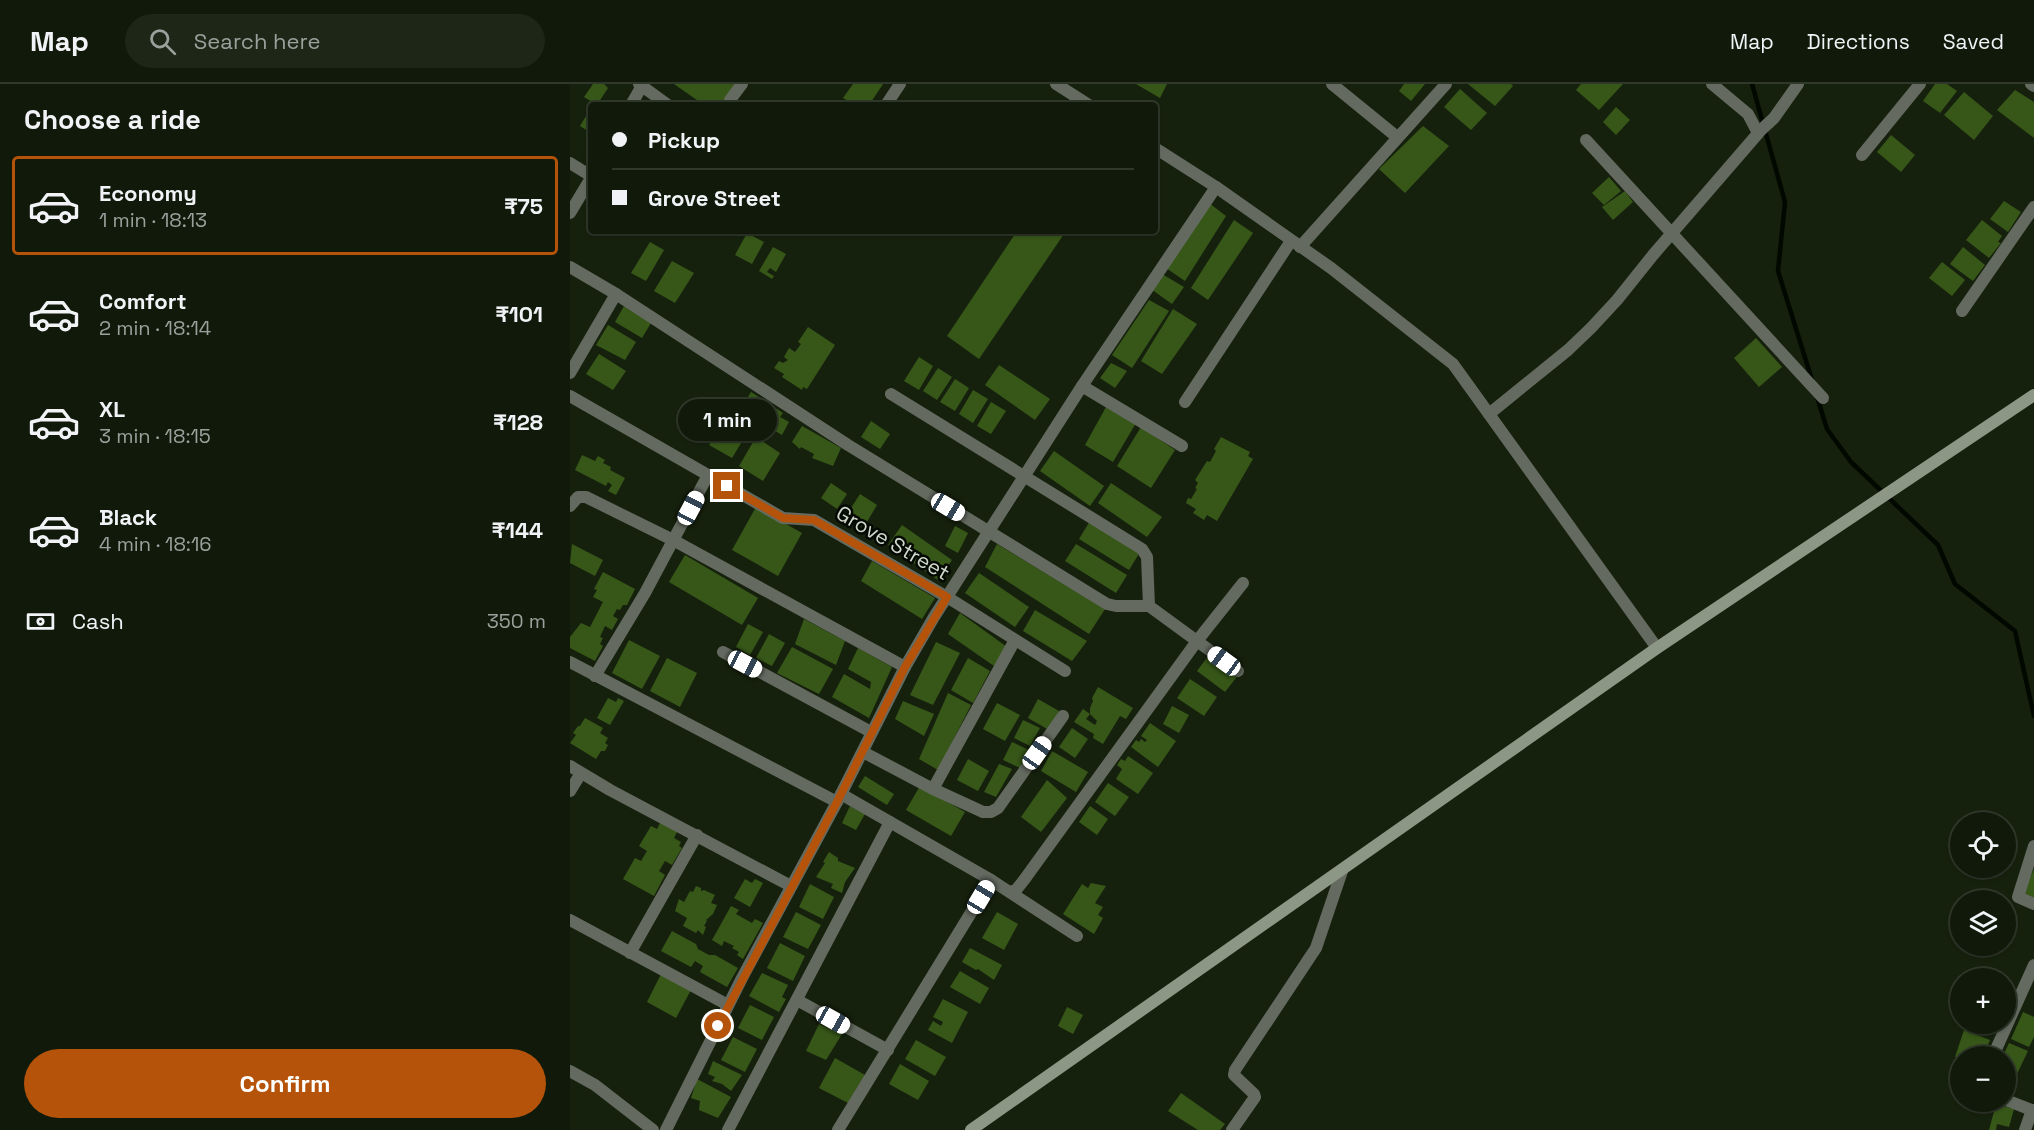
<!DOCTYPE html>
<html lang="en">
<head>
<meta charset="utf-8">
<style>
  body { margin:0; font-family:"Space Grotesk",sans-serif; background:#1e2618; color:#f1f3f6; height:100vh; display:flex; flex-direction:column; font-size:22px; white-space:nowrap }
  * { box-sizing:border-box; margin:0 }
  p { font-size:20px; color:#9ca09c }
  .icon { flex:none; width:33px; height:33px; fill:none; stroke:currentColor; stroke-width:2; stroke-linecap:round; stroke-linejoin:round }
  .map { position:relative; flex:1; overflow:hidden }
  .drawer { display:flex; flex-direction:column; background:#10190a; width:570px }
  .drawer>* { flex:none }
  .hud { position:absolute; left:18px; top:18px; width:570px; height:132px; border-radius:6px; box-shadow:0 2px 4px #0004,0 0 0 2px #30382b; display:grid; align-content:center; height:132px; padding:0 24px; background:#10190a }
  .controls { position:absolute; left:1380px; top:728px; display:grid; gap:12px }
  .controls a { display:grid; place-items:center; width:66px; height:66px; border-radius:50%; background:#10190a; box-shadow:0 2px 4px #0004,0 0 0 2px #30382b; font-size:30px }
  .end { position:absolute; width:27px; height:27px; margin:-14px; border:8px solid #b45309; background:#fff; box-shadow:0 0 0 3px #fff }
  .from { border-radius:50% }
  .bubble { position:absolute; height:42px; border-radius:21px; background:#10190a; box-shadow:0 2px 4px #0004,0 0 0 2px #30382b; font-size:20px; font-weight:800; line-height:42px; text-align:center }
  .car { position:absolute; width:18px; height:36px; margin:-18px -9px; border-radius:8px; box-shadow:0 0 4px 2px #0007; background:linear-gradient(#fff 24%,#345 0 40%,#fff 0 76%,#345 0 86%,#fff 0) }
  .hud b { display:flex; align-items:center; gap:21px; height:57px; font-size:22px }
  .hud b+b { border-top:2px solid #30382b }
  .hud i { width:15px; height:15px; background:#f1f3f6 }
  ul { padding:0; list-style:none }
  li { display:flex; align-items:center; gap:18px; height:99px; margin:0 12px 9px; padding:0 12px; border:3px solid transparent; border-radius:6px }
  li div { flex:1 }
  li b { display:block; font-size:22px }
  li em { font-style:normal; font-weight:800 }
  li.selected { border-color:#b45309 }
  li>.icon { width:54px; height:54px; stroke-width:1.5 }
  h2 { padding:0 24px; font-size:27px; line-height:72px }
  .pay { display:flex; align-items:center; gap:15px; height:66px; padding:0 24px; font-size:22px }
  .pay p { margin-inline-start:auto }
  .primary-button { display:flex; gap:12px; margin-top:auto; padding:12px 24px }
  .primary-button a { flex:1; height:69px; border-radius:36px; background:#b45309; color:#fff; font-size:24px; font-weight:800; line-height:69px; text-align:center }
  header { display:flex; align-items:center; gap:36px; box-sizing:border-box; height:84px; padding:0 30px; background:#10190a; border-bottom:2px solid #30382b }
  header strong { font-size:28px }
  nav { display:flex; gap:33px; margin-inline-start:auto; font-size:21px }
  .search { width:420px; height:54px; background:#1e2618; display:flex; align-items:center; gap:15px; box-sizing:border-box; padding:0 21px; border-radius:33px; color:#9ca09c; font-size:22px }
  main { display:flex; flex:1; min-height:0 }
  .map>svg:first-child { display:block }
</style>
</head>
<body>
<header>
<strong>Map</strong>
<div class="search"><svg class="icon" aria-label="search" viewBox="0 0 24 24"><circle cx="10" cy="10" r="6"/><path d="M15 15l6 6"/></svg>Search here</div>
<nav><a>Map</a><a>Directions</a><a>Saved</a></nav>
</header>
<main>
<section class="drawer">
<h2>Choose a ride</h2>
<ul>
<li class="selected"><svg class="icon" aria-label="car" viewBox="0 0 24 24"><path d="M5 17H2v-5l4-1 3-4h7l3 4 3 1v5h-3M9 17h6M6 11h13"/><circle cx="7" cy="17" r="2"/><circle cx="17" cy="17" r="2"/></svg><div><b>Economy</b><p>1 min · 18:13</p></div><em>₹75</em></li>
<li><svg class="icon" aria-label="car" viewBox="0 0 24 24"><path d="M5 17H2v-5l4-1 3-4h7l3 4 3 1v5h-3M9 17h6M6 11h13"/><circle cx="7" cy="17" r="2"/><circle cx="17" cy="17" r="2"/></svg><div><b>Comfort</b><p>2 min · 18:14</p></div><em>₹101</em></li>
<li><svg class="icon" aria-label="car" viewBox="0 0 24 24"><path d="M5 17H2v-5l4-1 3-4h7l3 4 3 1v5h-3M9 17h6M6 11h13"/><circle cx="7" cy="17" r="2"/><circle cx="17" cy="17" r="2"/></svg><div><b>XL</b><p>3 min · 18:15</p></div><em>₹128</em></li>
<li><svg class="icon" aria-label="car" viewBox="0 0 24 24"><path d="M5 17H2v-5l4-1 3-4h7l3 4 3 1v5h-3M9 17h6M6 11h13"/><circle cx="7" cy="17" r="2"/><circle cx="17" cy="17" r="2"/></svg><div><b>Black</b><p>4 min · 18:16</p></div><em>₹144</em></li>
</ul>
<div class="pay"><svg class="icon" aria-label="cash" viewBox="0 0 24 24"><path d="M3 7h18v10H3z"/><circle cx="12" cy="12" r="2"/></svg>Cash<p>350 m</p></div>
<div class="primary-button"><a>Confirm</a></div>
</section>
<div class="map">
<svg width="1464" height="1046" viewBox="0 0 1464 1046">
  <rect width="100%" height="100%" fill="#16210d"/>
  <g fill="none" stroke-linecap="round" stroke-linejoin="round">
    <g stroke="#000800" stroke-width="4.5">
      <path d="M1182,0L1215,118L1208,187L1242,296"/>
      <path d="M1247,313L1257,345L1281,378L1368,461L1385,500L1445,547L1464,632"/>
    </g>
  </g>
  <g fill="#375718">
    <path d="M23,0H34L38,4L27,21L14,13Z"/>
    <path d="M104,0H168L154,21H134Z"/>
    <path d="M283,0H313L299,21H285L273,14Z"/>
    <path d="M566,0H597L590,14Z"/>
    <path d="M834,0H855L841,17L829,7Z"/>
    <path d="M898,0H941L943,2L925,22Z"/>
    <path d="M1011,0H1053L1029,26L1006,6Z"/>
    <path d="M1365,0H1377L1387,7L1370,29L1353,17Z"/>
    <path d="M890,5L917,29L901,46L874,23Z"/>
    <path d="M1445,6L1464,18V54L1427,26Z"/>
    <path d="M1394,8L1423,32L1404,56L1374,31Z"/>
    <path d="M1046,23L1060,36L1046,51L1033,38Z"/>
    <path d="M21,24V49L10,42Z"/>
    <path d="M853,42L879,62L835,109L809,85Z"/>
    <path d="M1321,51L1345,71L1331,88L1307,68Z"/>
    <path d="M1039,93L1051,107L1034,121L1022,109Z"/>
    <path d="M1055,107L1063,118L1043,136L1032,123Z"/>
    <path d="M1434,117L1451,128L1438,148L1420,135Z"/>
    <path d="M639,119L656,132L615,197L596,184Z"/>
    <path d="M664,136L683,149L638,216L621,204Z"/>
    <path d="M1412,136L1432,152L1428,158L1431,159L1419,174L1396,156Z"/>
    <path d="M447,147H496L409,275L377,252Z"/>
    <path d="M177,149L194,158L182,180L165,171Z"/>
    <path d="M80,158L94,166L76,197L61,189Z"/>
    <path d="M203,163L216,170L206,188L200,184L197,188L204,192L202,195L189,187Z"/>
    <path d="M1393,163L1415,181L1403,197L1380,180Z"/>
    <path d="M102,177L124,189L105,219L84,207Z"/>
    <path d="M1372,178L1395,196L1382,212L1359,194Z"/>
    <path d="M592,190L614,203L602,220L581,205Z"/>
    <path d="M579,216L599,227L562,284L542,271Z"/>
    <path d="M54,222L81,239L72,254L45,238Z"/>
    <path d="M603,225L627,240L592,290L571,277Z"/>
    <path d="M38,241L66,258L55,276L26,261Z"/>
    <path d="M238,243L265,261L237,305L233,303L232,306L212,293L214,290L204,284L209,277L213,279L218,276L214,273L219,264L225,268L231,260L228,258Z"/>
    <path d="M1186,254L1212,283L1189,303L1164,274Z"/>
    <path d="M29,270L56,287L43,306L16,290Z"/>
    <path d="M349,273L363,282L349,306L334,297Z"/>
    <path d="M541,279L557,287L545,304L530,294Z"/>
    <path d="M429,281L480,315L465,336L415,301Z"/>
    <path d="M368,284L382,293L367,316L353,307Z"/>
    <path d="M385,295L399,304L385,327L370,318Z"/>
    <path d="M403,306L418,315L403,339L389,330Z"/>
    <path d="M181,308L213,329L210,333L219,338L212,351L170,326Z"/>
    <path d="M421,318L436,327L421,350L407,342Z"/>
    <path d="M536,323L566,339L543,378L515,361Z"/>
    <path d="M157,333L179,346L162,374L139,361Z"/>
    <path d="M301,337L320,350L310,365L291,353Z"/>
    <path d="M232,342L271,364L263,382L242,374L244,370L231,363L230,365L222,358Z"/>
    <path d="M571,343L605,366L581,404L547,382Z"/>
    <path d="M186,353L210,369L193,397L169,382Z"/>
    <path d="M651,353L680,368L678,372L683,375L647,437L637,431L634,436L623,429L626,425L616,419L618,414L621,415L627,405L625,404L628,399L625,396L637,377L640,378L646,367L644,365Z"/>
    <path d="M484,367L534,402L520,422L470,387Z"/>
    <path d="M12,371L25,377L28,372L35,376L33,379L41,383L40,386L55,394L46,411L38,407L42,401L38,398L36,402L5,386Z"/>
    <path d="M261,399L277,410L267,425L251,414Z"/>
    <path d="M541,399L592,433L577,453L528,419Z"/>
    <path d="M290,410L307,421L294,443L276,432Z"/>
    <path d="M186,423L232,449L208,492L162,466Z"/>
    <path d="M520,437L570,468L559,486L509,455Z"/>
    <path d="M332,441L382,476L368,496L318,461Z"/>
    <path d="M385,442L398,449L388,469L375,462Z"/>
    <path d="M2,460L33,476L25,492L0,479Z"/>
    <path d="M427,460L535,525L519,550L415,483Z"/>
    <path d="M506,460L557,491L546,509L495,477Z"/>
    <path d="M115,471L188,514L172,541L99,498Z"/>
    <path d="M302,477L365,514L352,535L291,497Z"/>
    <path d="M33,488L65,505L57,521H53L50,526L47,525L43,532L48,535L42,546L35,542L30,553L33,554L30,560L33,562L25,577L0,564V553L11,539L20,543L33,518L23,513L27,506L24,505Z"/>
    <path d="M409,489L459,523L445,543L395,509Z"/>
    <path d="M465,526L517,557L502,577L453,547Z"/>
    <path d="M390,529L437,563L424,582L378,550Z"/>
    <path d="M234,535L275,557L266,581L225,560Z"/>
    <path d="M178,540L193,548L180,571L166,563Z"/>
    <path d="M199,550L215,559L202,582L186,574Z"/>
    <path d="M59,556L90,572L72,605L42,589Z"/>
    <path d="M366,558L390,569L363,621L340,611Z"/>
    <path d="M222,563L263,585L249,610L207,589Z"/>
    <path d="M288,564L322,583L299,634L262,613L274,590L300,605L301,598L278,585Z"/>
    <path d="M639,571L669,590L655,608L627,587Z"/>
    <path d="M97,574L127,589L110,623L80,607Z"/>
    <path d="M398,574L420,587L403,619L381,606Z"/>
    <path d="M620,595L647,613L634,632L607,614Z"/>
    <path d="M528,603L563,624L556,635L550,632L533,660L523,654L524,650L504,638L513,625L520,630L516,635L525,641L527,637L520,630V624L523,617L522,614Z"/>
    <path d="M378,609L401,621L368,686L349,675Z"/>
    <path d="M38,614L46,618L48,614L54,617L40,641L27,634Z"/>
    <path d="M468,615L489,627L479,646L458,634Z"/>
    <path d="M333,617L364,630L354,652L325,635Z"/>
    <path d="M427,619L450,631L435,657L413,645Z"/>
    <path d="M602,622L619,631L609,649L593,640Z"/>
    <path d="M15,634L33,644L30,649L38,654L35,659L38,661L35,667H31L26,675L0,659L6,651L3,649L8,642H10Z"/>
    <path d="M453,636L470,644L460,662L444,654Z"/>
    <path d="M580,639L606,657L588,683L561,663L566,656L569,658L571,655L575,658L577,656L571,652Z"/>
    <path d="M502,644L518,655L505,674L489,663Z"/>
    <path d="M442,658L459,666L450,684L433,676Z"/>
    <path d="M482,667L518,688L506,708L471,687Z"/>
    <path d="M558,672L583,689L568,710L546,695L552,685L547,681L551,675L555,677Z"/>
    <path d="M398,675L419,687L408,707L387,696Z"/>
    <path d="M429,680L442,685L426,713L414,708Z"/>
    <path d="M295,692L324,710L317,721L288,703Z"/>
    <path d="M477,696L497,714L471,748L451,733Z"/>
    <path d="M538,699L559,713L545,732L525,718Z"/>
    <path d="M350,702L395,728L381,752L336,726Z"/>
    <path d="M280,722L295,730L286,746L272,739Z"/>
    <path d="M520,722L538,735L527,751L509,738Z"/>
    <path d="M91,737L108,746L104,754L111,758L109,762L112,764L102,781L95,777L89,787L95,791L84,812L53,795L65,774L71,777L77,767L69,762L81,742L87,745Z"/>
    <path d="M259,768L268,774V777L285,784L275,798L272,809L261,804L263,800L246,793L255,779L253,778Z"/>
    <path d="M1464,785V814L1453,809Z"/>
    <path d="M175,795L182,799L185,795L193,799L180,823L164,814Z"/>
    <path d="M521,799L536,802L525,819L533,823L528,831L533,834L524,850L493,830L512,800L518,804Z"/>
    <path d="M240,800L264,813L253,835L229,823Z"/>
    <path d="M126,802L131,804V807L134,806L145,811L141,819L147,821L143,830L136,836L137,837L134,842L136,843L133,851L128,846L126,849L113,842L117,834L105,827L109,815L114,818L120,807L123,808Z"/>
    <path d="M161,822L169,826L166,830L182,839L185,835L193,839L173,875L167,871L169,868L162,864L164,862L154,857L152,862L142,856Z"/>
    <path d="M226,828L251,841L238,865L213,853Z"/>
    <path d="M427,828L448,840L434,866L412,854Z"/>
    <path d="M102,847L126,860L128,865L139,871H145L168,884L157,903L130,888L133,882L125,877L121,883L91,867Z"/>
    <path d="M210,859L235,872L223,897L197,884Z"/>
    <path d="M400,864L432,881L424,896L408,885L406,886L392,878Z"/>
    <path d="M390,887L419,904L410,920L380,903Z"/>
    <path d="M192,889L218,901L212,913L216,915L209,928L179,912Z"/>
    <path d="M91,890L121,906L106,934L77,918Z"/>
    <path d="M373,915L398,928L382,959L358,946L363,937L371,942L373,938L363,933Z"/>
    <path d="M180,921L204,933L192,956L168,944Z"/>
    <path d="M497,923L513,931L503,950L488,942Z"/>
    <path d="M1453,928L1464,933V953L1459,963L1441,955Z"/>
    <path d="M1398,939H1424L1420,950L1398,942Z"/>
    <path d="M249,940L272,950L256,976L236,967Z"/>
    <path d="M1394,946L1420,956L1413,972H1390V975L1385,973Z"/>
    <path d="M163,953L187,965L175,988L151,976Z"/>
    <path d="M346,956L376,973L365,992L335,975Z"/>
    <path d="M1439,959L1458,967L1445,994L1436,990V972H1433Z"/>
    <path d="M265,974L295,991L278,1019L249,1004Z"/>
    <path d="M143,977L172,991L161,1007L152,1000L142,997L145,993L138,990Z"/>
    <path d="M330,980L359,997L348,1016L319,1000Z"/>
    <path d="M127,995L161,1013L148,1034L129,1026L130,1017L121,1014Z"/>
    <path d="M611,1009L655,1040L650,1046H628L598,1027Z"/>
    <path d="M1426,1020L1444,1025L1439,1043L1427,1040L1426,1046H1419Z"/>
  </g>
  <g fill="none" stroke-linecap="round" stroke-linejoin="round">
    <g stroke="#646a60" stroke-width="12">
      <path d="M69,0L98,21"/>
      <path d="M486,0L519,21"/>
      <path d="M762,0L827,53"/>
      <path d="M1142,0L1178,30L1188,49"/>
      <path d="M1461,0L1464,2"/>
      <path d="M160,16L172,0"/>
      <path d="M61,21L73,0"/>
      <path d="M316,21L330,0"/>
      <path d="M1016,56L1253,314"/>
      <path d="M585,64L646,103L761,184L883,280L1087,564"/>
      <path d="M1292,71L1350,0"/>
      <path d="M0,79L21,92"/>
      <path d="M0,129L21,94"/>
      <path d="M730,163L876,0"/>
      <path d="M0,183L46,210L0,289"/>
      <path d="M46,210L278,361L537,520L546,522H579L668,587"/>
      <path d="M1392,227L1464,123"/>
      <path d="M512,302L612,362"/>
      <path d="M321,310L572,465L577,473L579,522"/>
      <path d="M0,312L213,434L244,436L377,513L495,587"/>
      <path d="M615,318L721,157"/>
      <path d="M919,330L998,266L1021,244L1047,216L1083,171L1191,46L1204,34L1228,0"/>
      <path d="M0,422L8,413H16L103,456L335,583"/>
      <path d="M153,568L301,648"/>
      <path d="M0,578L267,718"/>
      <path d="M25,592L75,509L138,391"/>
      <path d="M293,668L363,705L413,728H421L428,724L493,632"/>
      <path d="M0,682L40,706L221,802"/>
      <path d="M363,705L445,556"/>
      <path d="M0,707L11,689"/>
      <path d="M271,710L421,796L507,852"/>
      <path d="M1464,762L1448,813L1464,820"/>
      <path d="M440,808L446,806L454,796L627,557L673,499"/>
      <path d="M0,836L158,921"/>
      <path d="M60,869L127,751"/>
      <path d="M227,916L318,966"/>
      <path d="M1423,972L1464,881"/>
      <path d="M0,987L25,1001L83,1046"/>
      <path d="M1436,1016L1464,1027"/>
      <path d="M96,1046L172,894L267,718L335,583L364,533L512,302L646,103"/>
      <path d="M158,1046L320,738"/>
      <path d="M268,1046L421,796"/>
      <path d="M662,1046L685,1013L684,1010L664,991L665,986L746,864L772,787"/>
      <path d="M1455,1046L1462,1026"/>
    </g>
    <path stroke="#8d9786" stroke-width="12" d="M401,1046L1087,564L1464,311"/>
  </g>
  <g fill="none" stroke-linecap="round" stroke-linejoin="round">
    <path stroke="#b45309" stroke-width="8" d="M148,942L267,718L335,583L377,513L244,436L213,434L157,402"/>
  </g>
  <g text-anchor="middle" stroke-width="5" stroke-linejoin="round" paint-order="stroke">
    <g font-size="21" fill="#d1d9cc" stroke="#050903">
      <text transform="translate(323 459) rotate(30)" y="7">Grove Street</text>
    </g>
  </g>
</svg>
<div class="controls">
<a><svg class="icon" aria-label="locate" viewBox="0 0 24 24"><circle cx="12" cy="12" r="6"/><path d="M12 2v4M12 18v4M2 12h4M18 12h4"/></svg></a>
<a><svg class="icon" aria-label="layers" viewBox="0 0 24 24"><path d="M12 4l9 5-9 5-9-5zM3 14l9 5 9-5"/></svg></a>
<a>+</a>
<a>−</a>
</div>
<i class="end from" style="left:148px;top:942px"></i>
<i class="end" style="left:157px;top:402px"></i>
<div class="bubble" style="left:108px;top:315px;width:99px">1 min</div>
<i class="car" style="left:378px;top:423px;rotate:121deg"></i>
<i class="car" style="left:121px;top:424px;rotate:28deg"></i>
<i class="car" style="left:654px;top:577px;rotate:306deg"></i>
<i class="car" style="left:175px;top:580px;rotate:118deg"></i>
<i class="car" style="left:467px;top:669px;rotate:35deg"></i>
<i class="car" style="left:411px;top:813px;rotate:31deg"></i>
<i class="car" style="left:263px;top:936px;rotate:119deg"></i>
<div class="hud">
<b><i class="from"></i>Pickup</b>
<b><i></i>Grove Street</b>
</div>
</div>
</main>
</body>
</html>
